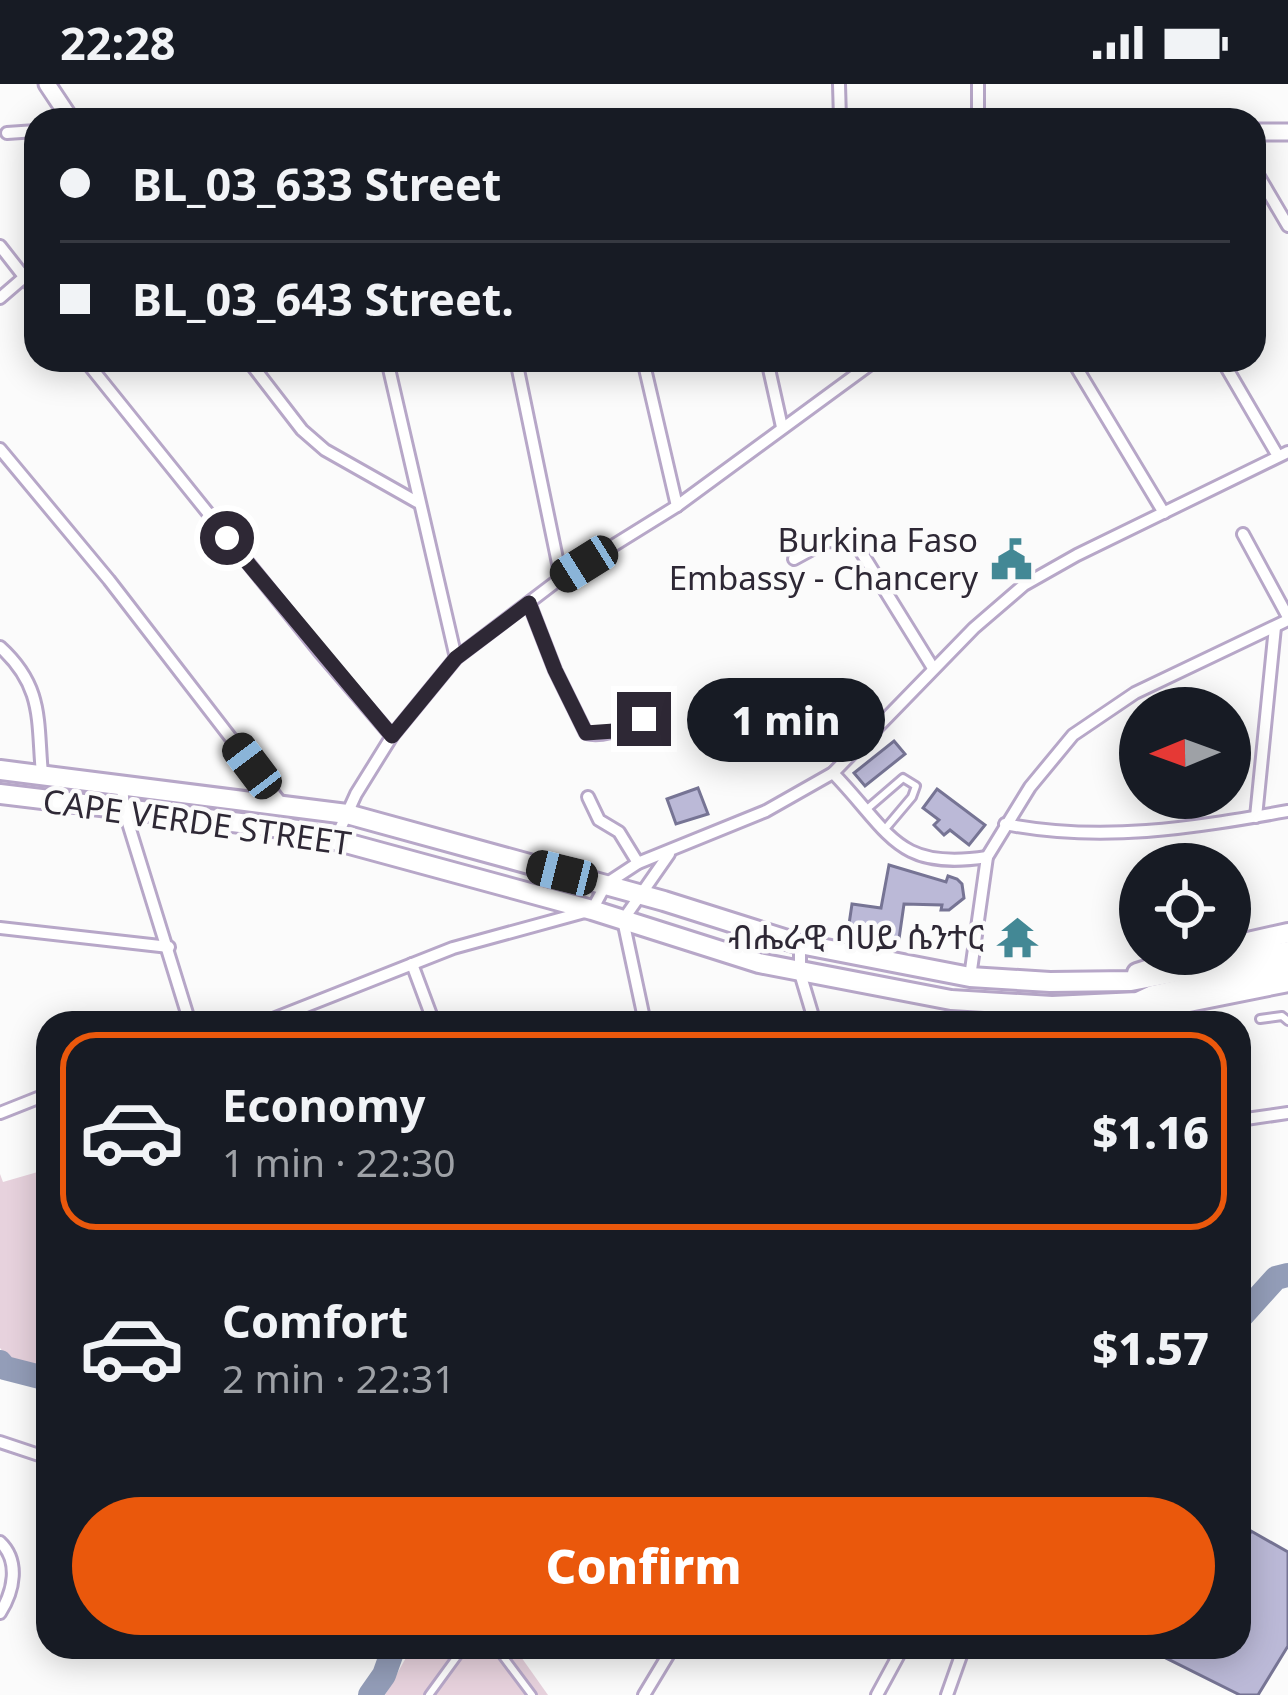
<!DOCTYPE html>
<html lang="en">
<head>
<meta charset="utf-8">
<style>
  body { margin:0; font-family:"Noto Sans","Noto Sans Ethiopic",sans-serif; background:#242831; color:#f1f3f6; height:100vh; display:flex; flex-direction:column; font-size:45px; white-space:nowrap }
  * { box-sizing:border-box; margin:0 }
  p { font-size:39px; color:#9ea1a6 }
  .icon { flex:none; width:66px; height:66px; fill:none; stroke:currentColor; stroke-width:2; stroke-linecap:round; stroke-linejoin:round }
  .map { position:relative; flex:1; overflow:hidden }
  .panel { position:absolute; left:36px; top:927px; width:1215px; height:648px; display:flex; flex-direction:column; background:#171b24; border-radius:36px; box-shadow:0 6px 30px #0003 }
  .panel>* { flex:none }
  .guide { position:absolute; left:24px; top:24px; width:1242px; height:264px; border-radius:36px; box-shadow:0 6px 30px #0003; display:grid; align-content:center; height:264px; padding:0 36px; background:#171b24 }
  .needle { width:78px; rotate:269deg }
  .controls { position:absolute; left:1119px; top:603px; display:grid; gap:24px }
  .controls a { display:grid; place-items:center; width:132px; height:132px; border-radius:50%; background:#171b24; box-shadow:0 6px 30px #0003; font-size:60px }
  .end { position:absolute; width:54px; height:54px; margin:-27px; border:15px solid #2e2835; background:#fff; box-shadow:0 0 0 6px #fff }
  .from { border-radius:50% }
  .bubble { position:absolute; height:84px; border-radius:42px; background:#171b24; box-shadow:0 6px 30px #0003; font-size:39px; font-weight:800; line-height:84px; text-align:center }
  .car { position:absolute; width:36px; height:72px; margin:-36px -18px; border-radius:15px; box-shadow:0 0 9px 3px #0007; background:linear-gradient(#222 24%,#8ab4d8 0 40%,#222 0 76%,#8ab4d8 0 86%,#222 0) }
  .guide b { display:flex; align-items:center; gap:42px; height:114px; font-size:45px }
  .guide b+b { border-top:3px solid #363941 }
  .guide i { width:30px; height:30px; background:#f1f3f6 }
  ul { padding:21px 0 0; list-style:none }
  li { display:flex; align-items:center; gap:36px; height:198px; margin:0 24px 18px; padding:0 12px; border:6px solid transparent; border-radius:36px }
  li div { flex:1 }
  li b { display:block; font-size:45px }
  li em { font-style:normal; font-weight:800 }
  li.active { border-color:#ea580c }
  li>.icon { width:108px; height:108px; stroke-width:1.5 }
  .cta { display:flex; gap:24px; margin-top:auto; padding:24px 36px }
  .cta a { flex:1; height:138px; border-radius:72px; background:#ea580c; color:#fff; font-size:48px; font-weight:800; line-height:138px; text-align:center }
  .status { display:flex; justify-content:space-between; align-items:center; height:84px; padding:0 60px; background:#171b24; direction:ltr }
  .status svg { height:33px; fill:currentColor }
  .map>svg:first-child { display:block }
</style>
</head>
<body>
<div class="status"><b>22:28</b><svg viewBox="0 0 49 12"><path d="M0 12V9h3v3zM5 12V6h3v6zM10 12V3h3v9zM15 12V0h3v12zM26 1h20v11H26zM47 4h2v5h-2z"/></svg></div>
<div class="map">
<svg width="1288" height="1611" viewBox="0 0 1288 1611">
  <rect width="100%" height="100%" fill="#fbfbfb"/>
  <g fill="#e7d2dd">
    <path d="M48,1085V1288C29,1288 11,1280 0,1264V1090L3,1098Z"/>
    <path d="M412,1563H514L548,1611H385Z"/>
  </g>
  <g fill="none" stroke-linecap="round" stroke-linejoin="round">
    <g stroke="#939db8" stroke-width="24">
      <path d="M1239,1235L1276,1194L1288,1191"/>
      <path d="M0,1278L5,1284L48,1295"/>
      <path d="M370,1611L384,1591L394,1563"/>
    </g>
  </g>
  <g fill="#bbb9d7" stroke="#767494" stroke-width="3">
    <path d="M894,657L905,670L865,702L854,689Z"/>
    <path d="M698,704L708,730L676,740L667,715Z"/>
    <path d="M937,705L985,741L969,761L950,746L944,751L934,741L939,736L923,724Z"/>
    <path d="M889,781L946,798L948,792L957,795L962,800L964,814L949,826H941L942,821L904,820L899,855L848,847L852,820L881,824Z"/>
    <path d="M1251,1447L1288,1468V1562L1258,1611H1240L1162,1572L1167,1563H1239V1473Z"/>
  </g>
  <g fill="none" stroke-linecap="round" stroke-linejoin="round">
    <defs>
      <g id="lane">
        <path d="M867,725L903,694L916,702L912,713L885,745"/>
        <path d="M1260,935L1282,932L1288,937"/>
        <path d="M496,1563L532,1611"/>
        <path d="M429,1611L464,1563"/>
      </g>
      <g id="street">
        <path d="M839,0L840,36"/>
        <path d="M978,0V36"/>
        <path d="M7,49L36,47"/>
        <path d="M1254,84L1288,142"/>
        <path d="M0,162L36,208"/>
        <path d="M0,214L36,183"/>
        <path d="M85,276L319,567L392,652"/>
        <path d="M248,276L302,346L325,366L417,418"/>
        <path d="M387,276L456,574"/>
        <path d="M516,276L561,494"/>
        <path d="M643,276L677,422"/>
        <path d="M767,276L782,343"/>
        <path d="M1072,276L1164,429"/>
        <path d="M1222,276L1278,372"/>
        <path d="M0,365L109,496L281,719"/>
        <path d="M1243,450L1288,533"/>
        <path d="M794,475L827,457L855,458L933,584"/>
        <path d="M529,519L555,586L586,649C605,654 626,642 644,635"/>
        <path d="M0,563C44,603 37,637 42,690"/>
        <path d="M833,689C891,749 896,787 987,773"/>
        <path d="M122,700L124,726L190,939"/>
        <path d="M588,713L599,736L619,748L638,779"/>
        <path d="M1256,733L1275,543"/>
        <path d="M1005,740C1102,759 1191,744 1288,727"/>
        <path d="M336,754L356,710L392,652L456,574L561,494L677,422L876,276"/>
        <path d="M0,844L169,863"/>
        <path d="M800,860V889L815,939"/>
        <path d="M412,880L434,939"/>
        <path d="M970,893L987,773L1030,703L1073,651L1135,609L1288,536"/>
        <path d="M263,939L453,864L592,826L606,800L638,779L766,727L833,689L974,544L1024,501L1077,471L1288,368"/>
        <path d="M645,939L623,836L669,770"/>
        <path d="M0,1029L48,1010"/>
        <path d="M1239,1036L1288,1029"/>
        <path d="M0,1358L48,1374"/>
        <path d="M0,1458C20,1477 14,1507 0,1529"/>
        <path d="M644,1611L673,1563"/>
        <path d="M877,1611L903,1563"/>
        <path d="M947,1611L964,1563"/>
      </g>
      <g id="secondary">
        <path d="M47,0L71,36"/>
        <path d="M1254,48H1288"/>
      </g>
      <g id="primary">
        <path d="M0,686L347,730L664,817L800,860L970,893L1050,898L1131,897L1288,867"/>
        <path d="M0,710L298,746L592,826L759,879L951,916L1052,922L1138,918L1153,911L1288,882"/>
        <path d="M1230,862L1288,849"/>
        <path d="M1137,889L1196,870"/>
        <path d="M1138,918L1157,923L1174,921L1288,898"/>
      </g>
    </defs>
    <use href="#lane" stroke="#b7a7c8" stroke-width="12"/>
    <use href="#street" stroke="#b7a7c8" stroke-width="16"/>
    <use href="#secondary" stroke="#b7a7c8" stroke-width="21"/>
    <use href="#primary" stroke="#b7a7c8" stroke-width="24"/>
    <use href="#lane" stroke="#fff" stroke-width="6"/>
    <use href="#street" stroke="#fff" stroke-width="10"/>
    <use href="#secondary" stroke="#fff" stroke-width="15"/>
    <use href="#primary" stroke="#fff" stroke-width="18"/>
  </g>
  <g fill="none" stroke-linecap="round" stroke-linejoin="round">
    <path stroke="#2e2835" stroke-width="15" d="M227,454L392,652L456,574L529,519L555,586L586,649L614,647L644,635"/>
  </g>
  <defs>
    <symbol id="civic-bare" viewBox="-9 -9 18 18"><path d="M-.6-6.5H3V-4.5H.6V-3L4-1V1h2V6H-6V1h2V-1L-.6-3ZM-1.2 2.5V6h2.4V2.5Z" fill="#438895" stroke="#fbfbfb" stroke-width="2.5" paint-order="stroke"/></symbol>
    <symbol id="temple-bare" viewBox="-9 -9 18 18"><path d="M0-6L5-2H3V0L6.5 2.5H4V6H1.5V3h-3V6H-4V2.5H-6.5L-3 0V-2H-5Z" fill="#438895" stroke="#fbfbfb" stroke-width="2.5" paint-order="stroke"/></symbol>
  </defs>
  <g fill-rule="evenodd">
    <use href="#civic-bare" x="982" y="446" width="59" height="59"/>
    <use href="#temple-bare" x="988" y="824" width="59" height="59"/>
  </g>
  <g text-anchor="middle" stroke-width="9" stroke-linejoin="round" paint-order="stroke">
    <g font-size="33" fill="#2e2835" stroke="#fbfbfb" text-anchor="end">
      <text x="978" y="468">Burkina Faso<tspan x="978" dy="38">Embassy - Chancery</tspan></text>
      <text x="984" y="865">ብሔራዊ ባሀይ ሴንተር</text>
    </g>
    <g font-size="33" fill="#2e2835" stroke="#fbfbfb">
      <text transform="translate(197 738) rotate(8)" y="12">CAPE VERDE STREET</text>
    </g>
  </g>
</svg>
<div class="controls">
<a><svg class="needle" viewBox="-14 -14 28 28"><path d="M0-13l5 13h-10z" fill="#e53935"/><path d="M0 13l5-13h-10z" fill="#9ea1a6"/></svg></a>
<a><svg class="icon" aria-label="locate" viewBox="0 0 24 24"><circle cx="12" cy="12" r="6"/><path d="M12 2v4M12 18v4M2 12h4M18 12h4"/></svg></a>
</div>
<i class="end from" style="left:227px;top:454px"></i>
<i class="end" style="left:644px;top:635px"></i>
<div class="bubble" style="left:687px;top:594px;width:198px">1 min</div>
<i class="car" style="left:584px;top:480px;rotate:238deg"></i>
<i class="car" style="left:252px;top:682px;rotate:323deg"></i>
<i class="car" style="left:562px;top:789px;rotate:284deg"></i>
<div class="guide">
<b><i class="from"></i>BL_03_633 Street</b>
<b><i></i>BL_03_643 Street.</b>
</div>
<section class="panel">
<ul>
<li class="active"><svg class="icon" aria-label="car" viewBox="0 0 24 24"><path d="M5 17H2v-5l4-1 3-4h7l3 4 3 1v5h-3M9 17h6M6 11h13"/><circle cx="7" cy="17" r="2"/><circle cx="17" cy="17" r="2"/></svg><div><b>Economy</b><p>1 min · 22:30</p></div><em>$1.16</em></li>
<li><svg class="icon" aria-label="car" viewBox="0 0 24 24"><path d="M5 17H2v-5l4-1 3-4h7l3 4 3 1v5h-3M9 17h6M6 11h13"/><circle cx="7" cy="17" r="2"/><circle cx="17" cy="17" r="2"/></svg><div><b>Comfort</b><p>2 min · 22:31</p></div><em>$1.57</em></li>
</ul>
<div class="cta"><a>Confirm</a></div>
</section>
</div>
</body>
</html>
